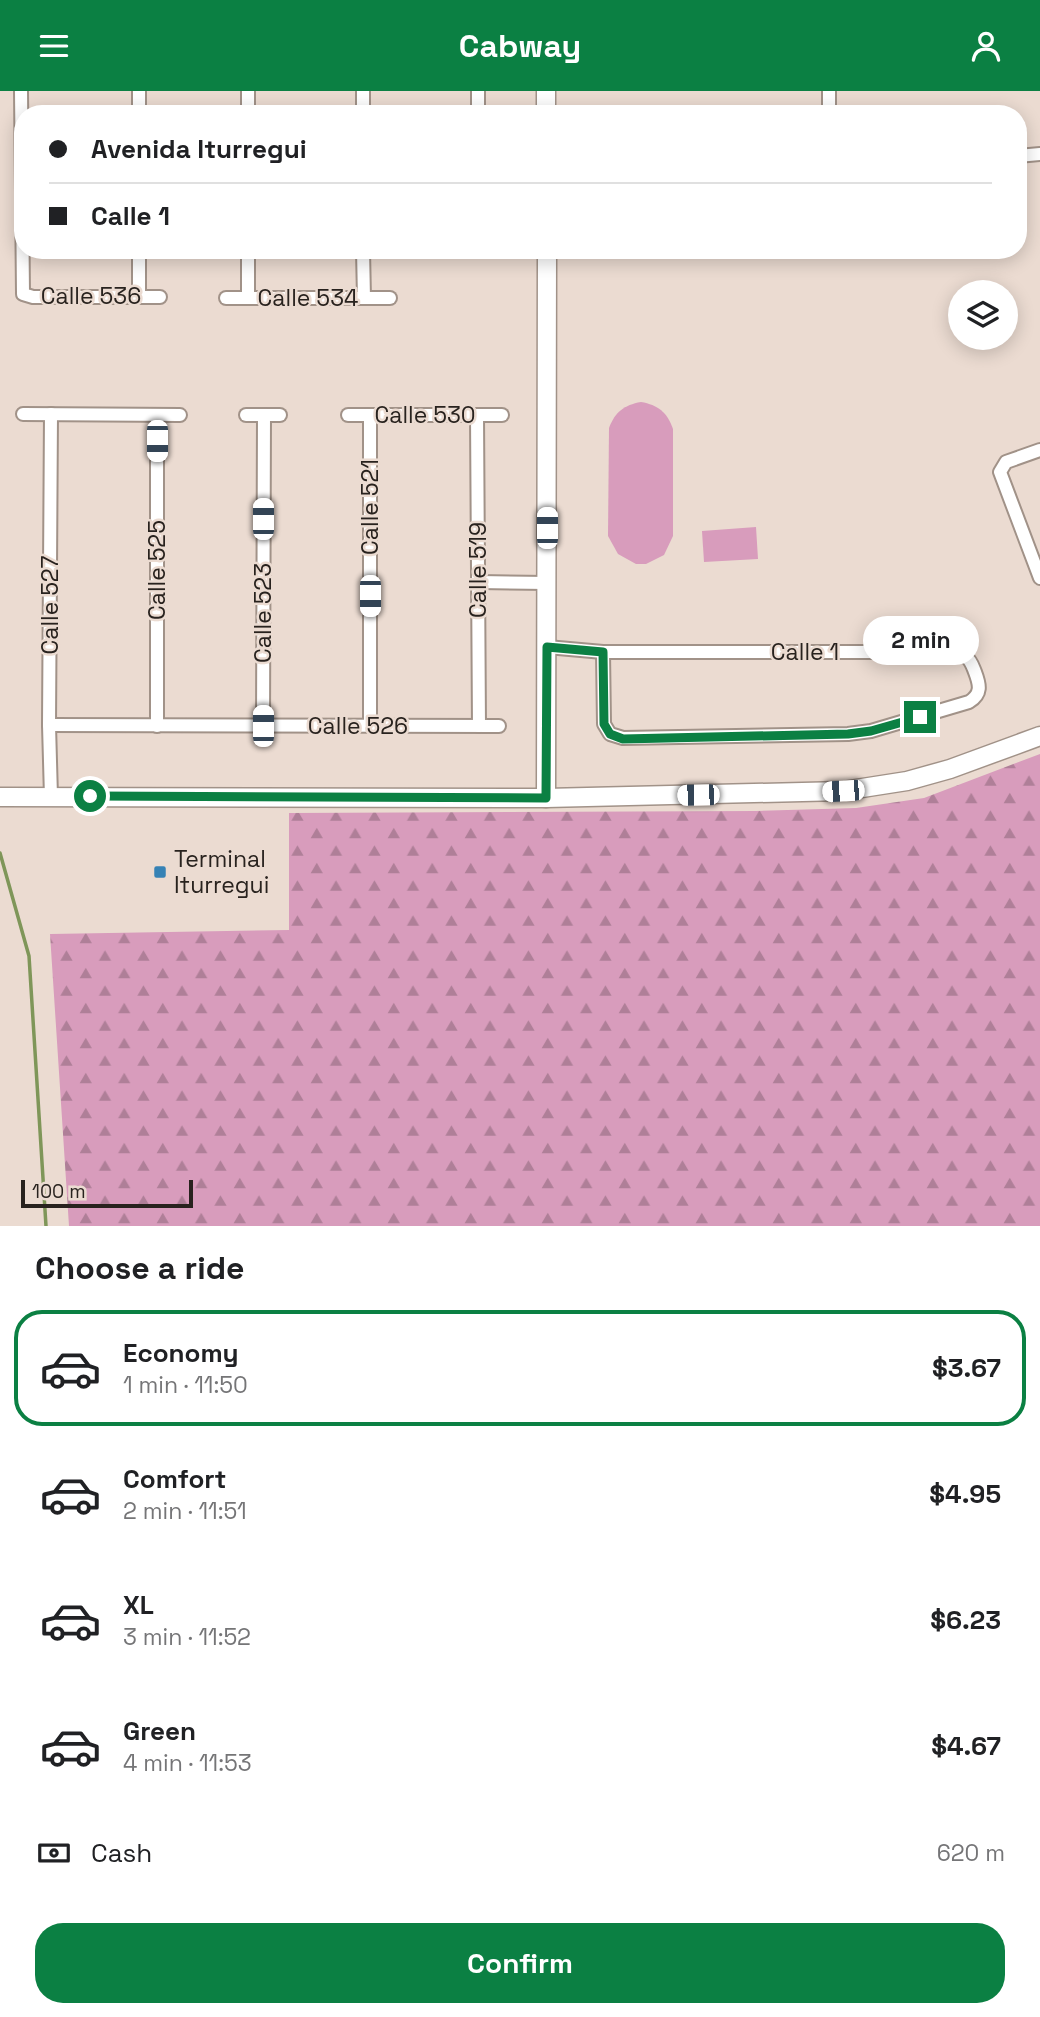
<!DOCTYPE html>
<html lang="en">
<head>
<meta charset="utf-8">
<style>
  body { margin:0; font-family:"Space Grotesk",sans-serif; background:#f2f2f2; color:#202124; height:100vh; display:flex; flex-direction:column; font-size:26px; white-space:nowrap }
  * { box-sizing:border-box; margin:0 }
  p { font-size:23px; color:#757577 }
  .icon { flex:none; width:38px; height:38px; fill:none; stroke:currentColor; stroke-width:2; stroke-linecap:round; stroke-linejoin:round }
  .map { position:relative; height:1135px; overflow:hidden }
  .panel { display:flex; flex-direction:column; background:#fff; flex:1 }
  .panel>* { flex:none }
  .banner { position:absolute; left:14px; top:14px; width:1013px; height:154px; border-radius:28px; box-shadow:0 4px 18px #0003; display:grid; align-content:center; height:154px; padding:0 35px; background:#fff }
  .buttons { position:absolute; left:948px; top:189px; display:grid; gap:14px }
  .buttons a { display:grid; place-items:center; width:70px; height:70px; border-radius:50%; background:#fff; box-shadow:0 4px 18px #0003; font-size:35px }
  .scale { position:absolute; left:21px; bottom:18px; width:172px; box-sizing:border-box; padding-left:7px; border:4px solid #28221e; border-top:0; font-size:19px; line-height:24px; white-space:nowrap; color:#28221e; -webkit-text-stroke:5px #ebdbd1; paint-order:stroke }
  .end { position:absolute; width:32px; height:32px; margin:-16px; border:9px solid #0b8043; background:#fff; box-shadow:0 0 0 4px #fff }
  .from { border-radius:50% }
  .bubble { position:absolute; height:49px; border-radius:24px; background:#fff; box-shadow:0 4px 18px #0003; font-size:23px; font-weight:700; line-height:49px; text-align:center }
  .car { position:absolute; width:21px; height:42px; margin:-21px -10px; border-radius:9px; box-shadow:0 0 5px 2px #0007; background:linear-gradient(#fff 24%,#345 0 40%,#fff 0 76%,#345 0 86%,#fff 0) }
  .banner b { display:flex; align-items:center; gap:24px; height:66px; font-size:26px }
  .banner b+b { border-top:2px solid #e0e0e0 }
  .banner i { width:18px; height:18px; background:#202124 }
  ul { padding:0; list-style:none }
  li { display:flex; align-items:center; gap:21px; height:116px; margin:0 14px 10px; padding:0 21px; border:4px solid transparent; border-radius:28px }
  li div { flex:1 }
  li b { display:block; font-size:26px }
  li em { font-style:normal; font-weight:700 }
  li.current { border-color:#0b8043 }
  li>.icon { width:63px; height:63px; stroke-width:1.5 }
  h2 { padding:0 35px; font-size:32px; line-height:84px }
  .pay { display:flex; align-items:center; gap:18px; height:77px; padding:0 35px; font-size:26px }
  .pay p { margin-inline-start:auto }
  .action { display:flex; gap:14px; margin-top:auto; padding:14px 35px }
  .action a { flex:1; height:80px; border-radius:28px; background:#0b8043; color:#fff; font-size:28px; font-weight:700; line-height:80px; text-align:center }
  header { display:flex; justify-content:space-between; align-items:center; height:91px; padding:0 35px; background:#0b8043; color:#fff; font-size:32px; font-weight:700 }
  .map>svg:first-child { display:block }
</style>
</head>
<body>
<header><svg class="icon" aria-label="menu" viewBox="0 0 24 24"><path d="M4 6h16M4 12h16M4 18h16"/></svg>Cabway<svg class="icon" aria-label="person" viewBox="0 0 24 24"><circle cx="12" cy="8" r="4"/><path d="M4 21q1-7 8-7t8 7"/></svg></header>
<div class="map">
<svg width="1040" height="1135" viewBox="0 0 1040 1135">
  <defs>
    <pattern id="forest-firs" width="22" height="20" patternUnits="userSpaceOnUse" patternTransform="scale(1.75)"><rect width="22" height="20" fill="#d89cbc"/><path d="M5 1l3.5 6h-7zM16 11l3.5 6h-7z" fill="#af7f98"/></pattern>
  </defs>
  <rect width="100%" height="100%" fill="#ebdbd1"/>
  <g fill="#d89cbc">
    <path d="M641,311C658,314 667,321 673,338V445L664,464L646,473H636L618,463L608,445L609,337C615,321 624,314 641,311Z"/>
    <path d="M756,436L758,468L704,471L702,440Z"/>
  </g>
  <path fill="url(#forest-firs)" d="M1040,663V1135H69L50,843L289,839V722L756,720L856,717L924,707Z"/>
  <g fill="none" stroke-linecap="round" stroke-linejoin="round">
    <path stroke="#7f9659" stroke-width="3.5" d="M0,762L29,865L46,1135"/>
    <defs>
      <g id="street">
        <path d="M21,0L23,203L33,206H160"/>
        <path d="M363,0V23"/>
        <path d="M478,0V23"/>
        <path d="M139,23V0"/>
        <path d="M248,23V0"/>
        <path d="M829,23V0"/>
        <path d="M1018,65L1040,63"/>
        <path d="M363,159L364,207"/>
        <path d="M139,206V159"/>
        <path d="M226,207H390"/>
        <path d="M248,207V159"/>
        <path d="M23,323L180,324"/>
        <path d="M157,324V635"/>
        <path d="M246,324H280"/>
        <path d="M348,324H502"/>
        <path d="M477,324L479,635"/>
        <path d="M1040,359L1006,371L1000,381L1040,487"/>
        <path d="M479,491L547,492"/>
        <path d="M547,556L603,561"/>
        <path d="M603,561H949C955,562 962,562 966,566C971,569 973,576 975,581C980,594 982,603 969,611L871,640L848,643L623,647L610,643L604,633Z"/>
        <path d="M49,634L499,635"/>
        <path d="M263,635L264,324"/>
        <path d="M370,635V324"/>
        <path d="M51,706L49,634L51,323"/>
      </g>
      <g id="secondary">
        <path d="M546,0V23"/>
        <path d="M0,706L546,707L843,700L907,690L950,678L1040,645"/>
        <path d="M546,707L547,159"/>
      </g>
    </defs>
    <use href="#street" stroke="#a19288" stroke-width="16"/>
    <use href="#secondary" stroke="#a19288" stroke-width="21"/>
    <use href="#street" stroke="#fff" stroke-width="12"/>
    <use href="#secondary" stroke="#fff" stroke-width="18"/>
  </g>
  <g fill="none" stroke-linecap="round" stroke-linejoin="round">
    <path stroke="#0b8043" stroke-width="9" d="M90,705L546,707L547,556L603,561L604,633L610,643L623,648L848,643L871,640L920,626"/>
  </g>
  <rect fill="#3682b5" stroke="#ebdbd1" stroke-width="2.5" x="153" y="774" width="14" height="14" rx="3.5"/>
  <g text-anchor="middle" stroke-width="5" stroke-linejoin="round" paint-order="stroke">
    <g font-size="23" fill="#28221e" stroke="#ebdbd1">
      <text x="91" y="213">Calle 536</text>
      <text x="308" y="215">Calle 534</text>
      <text x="425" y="332">Calle 530</text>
      <text transform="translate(370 416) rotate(-90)" y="8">Calle 521</text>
      <text transform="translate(157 479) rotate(-90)" y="8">Calle 525</text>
      <text transform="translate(478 479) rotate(-90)" y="8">Calle 519</text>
      <text transform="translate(50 514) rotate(-90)" y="8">Calle 527</text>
      <text transform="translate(263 522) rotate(-90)" y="8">Calle 523</text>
      <text x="805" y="569">Calle 1</text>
      <text x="358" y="643">Calle 526</text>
    </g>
    <g font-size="23" fill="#28221e" stroke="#ebdbd1" text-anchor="start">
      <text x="174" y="776">Terminal<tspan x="174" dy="26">Iturregui</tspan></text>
    </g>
  </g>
</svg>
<div class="buttons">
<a><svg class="icon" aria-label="layers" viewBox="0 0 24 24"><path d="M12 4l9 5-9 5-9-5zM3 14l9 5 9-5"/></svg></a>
</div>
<div class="scale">100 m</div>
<i class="end from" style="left:90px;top:705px"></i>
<i class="end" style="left:920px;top:626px"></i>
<div class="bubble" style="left:863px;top:525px;width:116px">2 min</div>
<i class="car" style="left:157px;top:350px;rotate:180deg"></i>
<i class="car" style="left:263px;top:428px;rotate:0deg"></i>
<i class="car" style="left:547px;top:437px;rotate:0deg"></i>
<i class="car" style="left:370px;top:505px;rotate:180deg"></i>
<i class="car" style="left:263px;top:635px;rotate:0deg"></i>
<i class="car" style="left:843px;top:700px;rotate:267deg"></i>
<i class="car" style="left:698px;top:704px;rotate:269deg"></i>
<div class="banner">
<b><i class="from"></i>Avenida Iturregui</b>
<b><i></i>Calle 1</b>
</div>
</div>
<section class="panel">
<h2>Choose a ride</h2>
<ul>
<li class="current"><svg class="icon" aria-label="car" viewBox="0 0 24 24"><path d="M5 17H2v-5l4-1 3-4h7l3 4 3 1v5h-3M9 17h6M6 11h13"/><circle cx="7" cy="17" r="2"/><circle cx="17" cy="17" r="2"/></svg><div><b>Economy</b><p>1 min · 11:50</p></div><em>$3.67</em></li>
<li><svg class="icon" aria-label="car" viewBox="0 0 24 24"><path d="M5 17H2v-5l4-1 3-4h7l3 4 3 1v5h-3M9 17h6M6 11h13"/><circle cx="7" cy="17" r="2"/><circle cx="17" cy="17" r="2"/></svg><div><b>Comfort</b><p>2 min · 11:51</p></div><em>$4.95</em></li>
<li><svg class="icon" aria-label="car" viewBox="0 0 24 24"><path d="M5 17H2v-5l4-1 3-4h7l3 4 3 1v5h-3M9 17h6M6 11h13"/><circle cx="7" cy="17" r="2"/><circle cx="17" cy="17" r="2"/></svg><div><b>XL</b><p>3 min · 11:52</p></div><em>$6.23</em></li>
<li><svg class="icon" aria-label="car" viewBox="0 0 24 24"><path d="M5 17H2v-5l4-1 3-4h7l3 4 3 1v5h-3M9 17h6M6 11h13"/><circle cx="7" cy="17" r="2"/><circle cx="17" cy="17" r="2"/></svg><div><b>Green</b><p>4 min · 11:53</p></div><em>$4.67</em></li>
</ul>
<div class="pay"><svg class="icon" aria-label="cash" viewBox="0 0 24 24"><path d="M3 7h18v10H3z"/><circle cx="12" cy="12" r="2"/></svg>Cash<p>620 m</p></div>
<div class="action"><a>Confirm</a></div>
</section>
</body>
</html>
